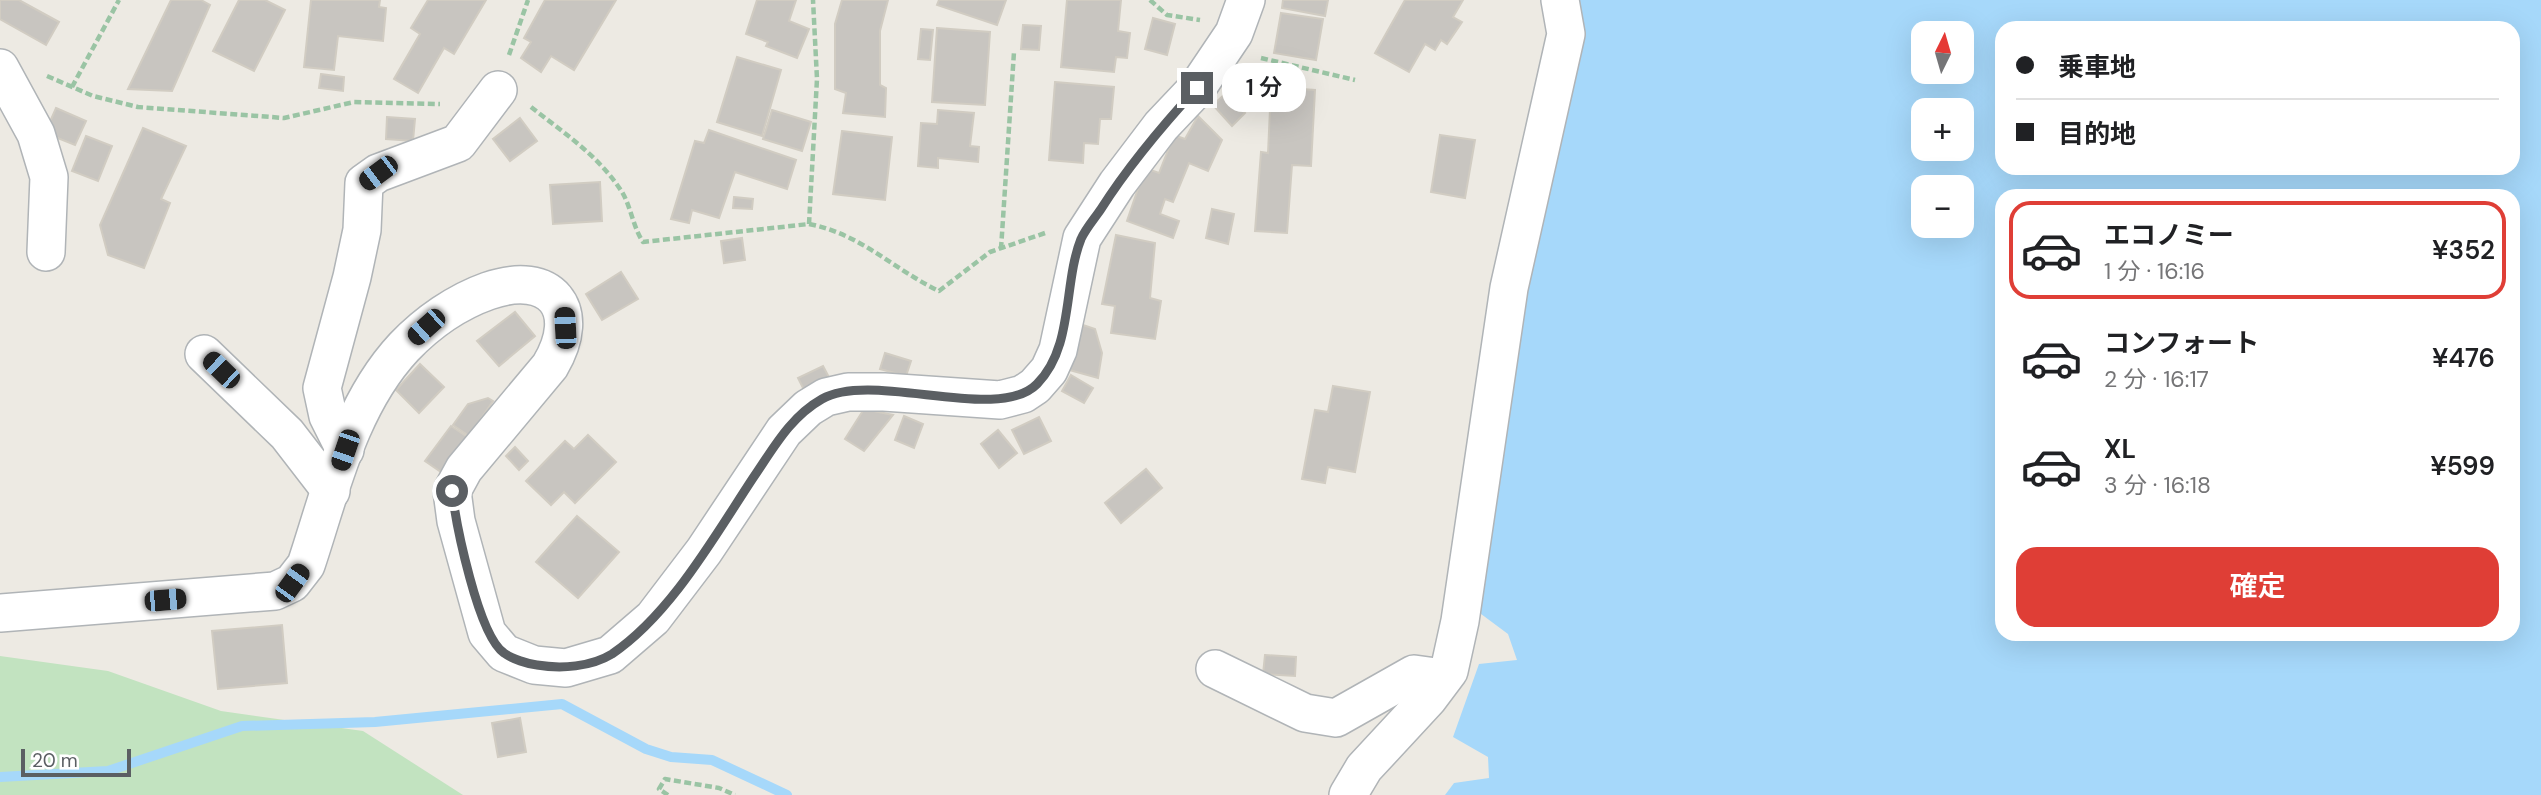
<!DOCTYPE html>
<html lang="ja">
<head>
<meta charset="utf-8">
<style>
  body { margin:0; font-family:"DM Sans","Noto Sans JP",sans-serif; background:#f2f2f2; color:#202124; height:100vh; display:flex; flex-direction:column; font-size:26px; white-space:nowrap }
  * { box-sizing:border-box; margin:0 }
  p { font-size:23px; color:#757577 }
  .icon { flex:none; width:38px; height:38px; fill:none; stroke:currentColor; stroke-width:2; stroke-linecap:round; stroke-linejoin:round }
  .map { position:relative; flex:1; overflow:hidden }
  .details { position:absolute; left:1995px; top:189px; width:525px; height:452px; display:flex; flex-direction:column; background:#fff; border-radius:21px; box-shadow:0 7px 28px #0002 }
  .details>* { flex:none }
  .hud { position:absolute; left:1995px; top:21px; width:525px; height:154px; border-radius:21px; box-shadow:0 7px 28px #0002; display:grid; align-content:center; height:154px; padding:0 21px; background:#fff }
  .needle { width:46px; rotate:5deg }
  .fabs { position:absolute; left:1911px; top:21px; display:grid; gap:14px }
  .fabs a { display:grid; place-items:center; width:63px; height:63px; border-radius:14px; background:#fff; box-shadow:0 7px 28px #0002; font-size:35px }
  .scale { position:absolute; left:21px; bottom:18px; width:110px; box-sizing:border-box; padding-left:7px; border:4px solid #5b5f63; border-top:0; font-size:19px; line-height:24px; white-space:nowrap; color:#5b5f63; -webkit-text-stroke:5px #fff; paint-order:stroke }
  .end { position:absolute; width:32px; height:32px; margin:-16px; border:9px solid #5b5f63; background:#fff; box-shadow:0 0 0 4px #fff }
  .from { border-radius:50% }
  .bubble { position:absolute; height:49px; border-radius:21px; background:#fff; box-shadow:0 7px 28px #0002; font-size:23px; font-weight:600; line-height:49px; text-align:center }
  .car { position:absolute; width:21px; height:42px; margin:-21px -10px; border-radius:9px; box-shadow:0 0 5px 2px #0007; background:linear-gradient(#222 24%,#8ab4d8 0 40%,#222 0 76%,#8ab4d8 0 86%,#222 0) }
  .hud b { display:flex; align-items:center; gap:24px; height:66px; font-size:26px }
  .hud b+b { border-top:2px solid #e0e0e0 }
  .hud i { width:18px; height:18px; background:#202124 }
  ul { padding:12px 0 0; list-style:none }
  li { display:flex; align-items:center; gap:21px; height:98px; margin:0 14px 10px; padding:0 7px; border:4px solid transparent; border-radius:21px }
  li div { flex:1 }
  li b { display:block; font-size:26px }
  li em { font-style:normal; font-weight:600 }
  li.on { border-color:#df3e36 }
  li>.icon { width:63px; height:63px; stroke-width:1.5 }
  .cta { display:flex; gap:14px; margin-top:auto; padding:14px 21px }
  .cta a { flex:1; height:80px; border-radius:21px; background:#df3e36; color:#fff; font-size:28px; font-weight:600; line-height:80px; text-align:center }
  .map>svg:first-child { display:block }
</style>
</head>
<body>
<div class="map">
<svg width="2541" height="795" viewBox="0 0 2541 795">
  <rect width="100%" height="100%" fill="#edeae3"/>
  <path fill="#c2e3c0" d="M0,656L108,671L221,711L363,731L463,795H0Z"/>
  <path fill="#a6d8fa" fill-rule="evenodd" d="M1572,0H2541V795H1445L1454,783L1489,778L1488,757L1453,737L1479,664L1517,660L1508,634L1473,608ZM2002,28H2513V168H2002ZM1923,33H1962V72H1923ZM1923,110H1962V149H1923ZM1923,187H1962V226H1923ZM2002,196H2513V634H2002Z"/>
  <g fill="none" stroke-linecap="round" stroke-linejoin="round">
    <path stroke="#a6d8fa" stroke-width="10" d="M0,777L108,771L242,726L375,722L562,704L646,749L671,757L712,760L787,795"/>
  </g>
  <g fill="#c8c5c0" stroke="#d1ccc2" stroke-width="2">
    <path d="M0,0H19L59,22L46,45L0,19Z"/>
    <path d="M171,0H201L210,5L172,91L128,89Z"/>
    <path d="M239,0H265L285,10L254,71L213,51Z"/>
    <path d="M311,0H380L379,7L386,8L383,41L338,36L334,70L304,67Z"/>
    <path d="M428,0H486L454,54L444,48L418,93L394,79L420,34L411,28Z"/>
    <path d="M545,0H616L574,70L551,56L541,72L521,58L531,42L524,38Z"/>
    <path d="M757,0H796L789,21L809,29L797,58L766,46L768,42L746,34Z"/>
    <path d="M842,0H888L880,31V85L886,88L885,117L843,113L846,93L835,89V24Z"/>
    <path d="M939,0H1006L997,25L937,5Z"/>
    <path d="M1067,0H1121L1118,31L1130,33L1127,58L1116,57L1114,72L1061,67Z"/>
    <path d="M1283,0H1328L1325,16L1282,8Z"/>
    <path d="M1405,0H1463L1453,17L1462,22L1447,44L1441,40L1435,50L1425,44L1409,72L1375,53Z"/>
    <path d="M1281,13L1323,19L1316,60L1274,53Z"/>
    <path d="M1153,18L1175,24L1167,55L1145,49Z"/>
    <path d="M1023,25L1041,26L1039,50L1021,49Z"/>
    <path d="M937,28L990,32L985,105L932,102Z"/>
    <path d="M921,29L933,30L930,60L918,59Z"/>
    <path d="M737,57L781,70L762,136L717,122Z"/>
    <path d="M321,74L344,77L343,91L319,88Z"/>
    <path d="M1055,82L1114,87L1111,119H1100L1098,144L1084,143L1083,163L1049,160Z"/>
    <path d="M1271,87L1315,90L1311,166L1292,165L1287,233L1255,231L1261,152L1268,153Z"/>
    <path d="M1226,93L1245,113L1232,126L1213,105Z"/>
    <path d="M56,108L86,121L75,145L45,133Z"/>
    <path d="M772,110L811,122L802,151L763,139Z"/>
    <path d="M938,110L974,113L970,146L979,147L978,162L938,158V168L918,166L921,123L937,124Z"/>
    <path d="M1198,116L1222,140L1208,171L1189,163L1173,202L1165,199L1160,214L1179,221L1173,238L1127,221L1145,168L1159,173L1174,135L1185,139Z"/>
    <path d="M387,117L415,119L413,141L386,139Z"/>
    <path d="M520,118L537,141L510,161L493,139Z"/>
    <path d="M143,128L186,146L161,199L170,203L144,268L108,255L100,225Z"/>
    <path d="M709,130L796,160L787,189L735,172L719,218L692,210L689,223L671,219L695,141L704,143Z"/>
    <path d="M842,131L892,137L885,200L833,194Z"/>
    <path d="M1440,135L1475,140L1465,198L1431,192Z"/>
    <path d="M86,136L112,146L98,181L72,171Z"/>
    <path d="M600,182L602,221L553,224L550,185Z"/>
    <path d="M734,197L753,199L752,209L733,208Z"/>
    <path d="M1212,209L1234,214L1228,244L1206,238Z"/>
    <path d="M1116,235L1155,243L1150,298L1161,301L1155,339L1111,333L1115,306L1102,304Z"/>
    <path d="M742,238L745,260L724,263L721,241Z"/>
    <path d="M621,272L638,299L602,320L586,294Z"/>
    <path d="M515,312L535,336L499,366L477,341Z"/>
    <path d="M1080,324L1095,329L1102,353L1098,378L1066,369Z"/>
    <path d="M885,353L911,361L906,376L880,369Z"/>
    <path d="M420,364L444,387L419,413L396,390Z"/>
    <path d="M823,366L831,381L806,394L798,378Z"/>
    <path d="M1071,375L1093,388L1084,403L1062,391Z"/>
    <path d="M1333,386L1370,392L1355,472L1328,467L1325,483L1302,479L1315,410L1328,412Z"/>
    <path d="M488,398L493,401L469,436L453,425L468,404Z"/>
    <path d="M864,409L893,415L864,451L845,439Z"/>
    <path d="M904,416L923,424L914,448L895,440Z"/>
    <path d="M1039,417L1051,441L1024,454L1012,430Z"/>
    <path d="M451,426L469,438L444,474L425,461Z"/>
    <path d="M998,430L1017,453L999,468L981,444Z"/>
    <path d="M588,435L616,462L575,503L564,492L551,505L526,481L565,441L574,449Z"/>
    <path d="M515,447L528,461L519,470L506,456Z"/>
    <path d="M1146,469L1162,488L1121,523L1105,503Z"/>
    <path d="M577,516L619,552L578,598L536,562Z"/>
    <path d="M282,625L287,683L218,689L212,631Z"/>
    <path d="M1265,655L1296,657L1295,676L1263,674Z"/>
    <path d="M520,718L526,752L498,757L492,723Z"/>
  </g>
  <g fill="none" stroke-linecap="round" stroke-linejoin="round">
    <defs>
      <g id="street">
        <path d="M0,68L36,134L49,177L46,252"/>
        <path d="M204,354L287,434L331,491"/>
        <path d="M345,450L328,416L322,388L352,277L362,230L364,183L378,173L458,143L498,90"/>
        <path d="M0,613L275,591L292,583L306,565C331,490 349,406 404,347C427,323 457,302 488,291C551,269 584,309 550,366L464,469L452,491L456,521L487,633L504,653L534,665L566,668L610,655L653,618L704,551L784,431L808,408L826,397L848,392H884L1000,400L1023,394L1035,386L1049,370L1058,350L1082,238L1117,184L1161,126L1197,88L1234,33L1246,0"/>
        <path d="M1215,669L1305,713L1336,718L1414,674L1443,678"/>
        <path d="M1348,795L1364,768L1428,699L1449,671L1460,621L1509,288L1566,34L1560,0"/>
      </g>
    </defs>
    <use href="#street" stroke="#b0b4b7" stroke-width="40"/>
    <g stroke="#9ac4a4" stroke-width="4.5" stroke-dasharray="7 3.5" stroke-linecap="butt">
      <path d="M1150,0L1167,15L1200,20"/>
      <path d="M509,55L528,0"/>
      <path d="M1261,58L1355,80"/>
      <path d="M47,76L93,96L138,107L284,118L354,102L440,104"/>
      <path d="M72,87L119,0"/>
      <path d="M531,107C564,133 599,156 622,192C631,207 633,227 643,242L809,224C861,234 893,269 939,291L990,252L1045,233"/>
      <path d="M809,224L817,79L813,0"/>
      <path d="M1001,249L1014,52"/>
      <path d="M668,795L659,789L665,779L719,788L735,795"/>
    </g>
    <use href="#street" stroke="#fff" stroke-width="37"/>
  </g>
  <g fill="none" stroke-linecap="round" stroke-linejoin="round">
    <path stroke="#5b5f63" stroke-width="9" d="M452,491C456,524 478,635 504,653C512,659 528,664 537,665C561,669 591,667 612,654C671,614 714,537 753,478C773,449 790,417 822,399C873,370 998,424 1037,384C1074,347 1063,284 1081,239C1086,228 1095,218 1101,209C1129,165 1162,126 1197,88"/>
  </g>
</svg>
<div class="fabs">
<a><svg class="needle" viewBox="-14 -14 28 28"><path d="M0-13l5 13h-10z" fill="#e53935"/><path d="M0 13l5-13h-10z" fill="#757577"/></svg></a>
<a>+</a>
<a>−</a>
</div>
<div class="scale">20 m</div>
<i class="end from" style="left:452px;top:491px"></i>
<i class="end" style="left:1197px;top:88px"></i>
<div class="bubble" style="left:1222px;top:63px;width:84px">1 分</div>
<i class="car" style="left:378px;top:173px;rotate:233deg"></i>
<i class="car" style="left:426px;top:327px;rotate:228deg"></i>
<i class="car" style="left:565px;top:328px;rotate:357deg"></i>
<i class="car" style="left:221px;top:370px;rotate:314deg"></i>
<i class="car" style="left:345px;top:450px;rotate:199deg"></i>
<i class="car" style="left:292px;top:583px;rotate:36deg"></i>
<i class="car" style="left:165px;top:600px;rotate:85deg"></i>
<div class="hud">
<b><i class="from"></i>乗車地</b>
<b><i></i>目的地</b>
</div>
<section class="details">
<ul>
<li class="on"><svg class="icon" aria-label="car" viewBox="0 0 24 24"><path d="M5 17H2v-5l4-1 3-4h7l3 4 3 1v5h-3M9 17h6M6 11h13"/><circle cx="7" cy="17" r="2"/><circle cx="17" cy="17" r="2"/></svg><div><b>エコノミー</b><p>1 分 · 16:16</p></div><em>¥352</em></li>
<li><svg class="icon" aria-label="car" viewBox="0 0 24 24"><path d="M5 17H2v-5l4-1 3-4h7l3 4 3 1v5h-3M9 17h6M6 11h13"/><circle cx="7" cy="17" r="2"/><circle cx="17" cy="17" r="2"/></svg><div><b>コンフォート</b><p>2 分 · 16:17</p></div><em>¥476</em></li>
<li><svg class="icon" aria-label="car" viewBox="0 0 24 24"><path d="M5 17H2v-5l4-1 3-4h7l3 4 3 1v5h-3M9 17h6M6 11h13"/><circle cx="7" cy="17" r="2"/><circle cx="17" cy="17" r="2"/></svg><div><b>XL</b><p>3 分 · 16:18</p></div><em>¥599</em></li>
</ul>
<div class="cta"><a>確定</a></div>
</section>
</div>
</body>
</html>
